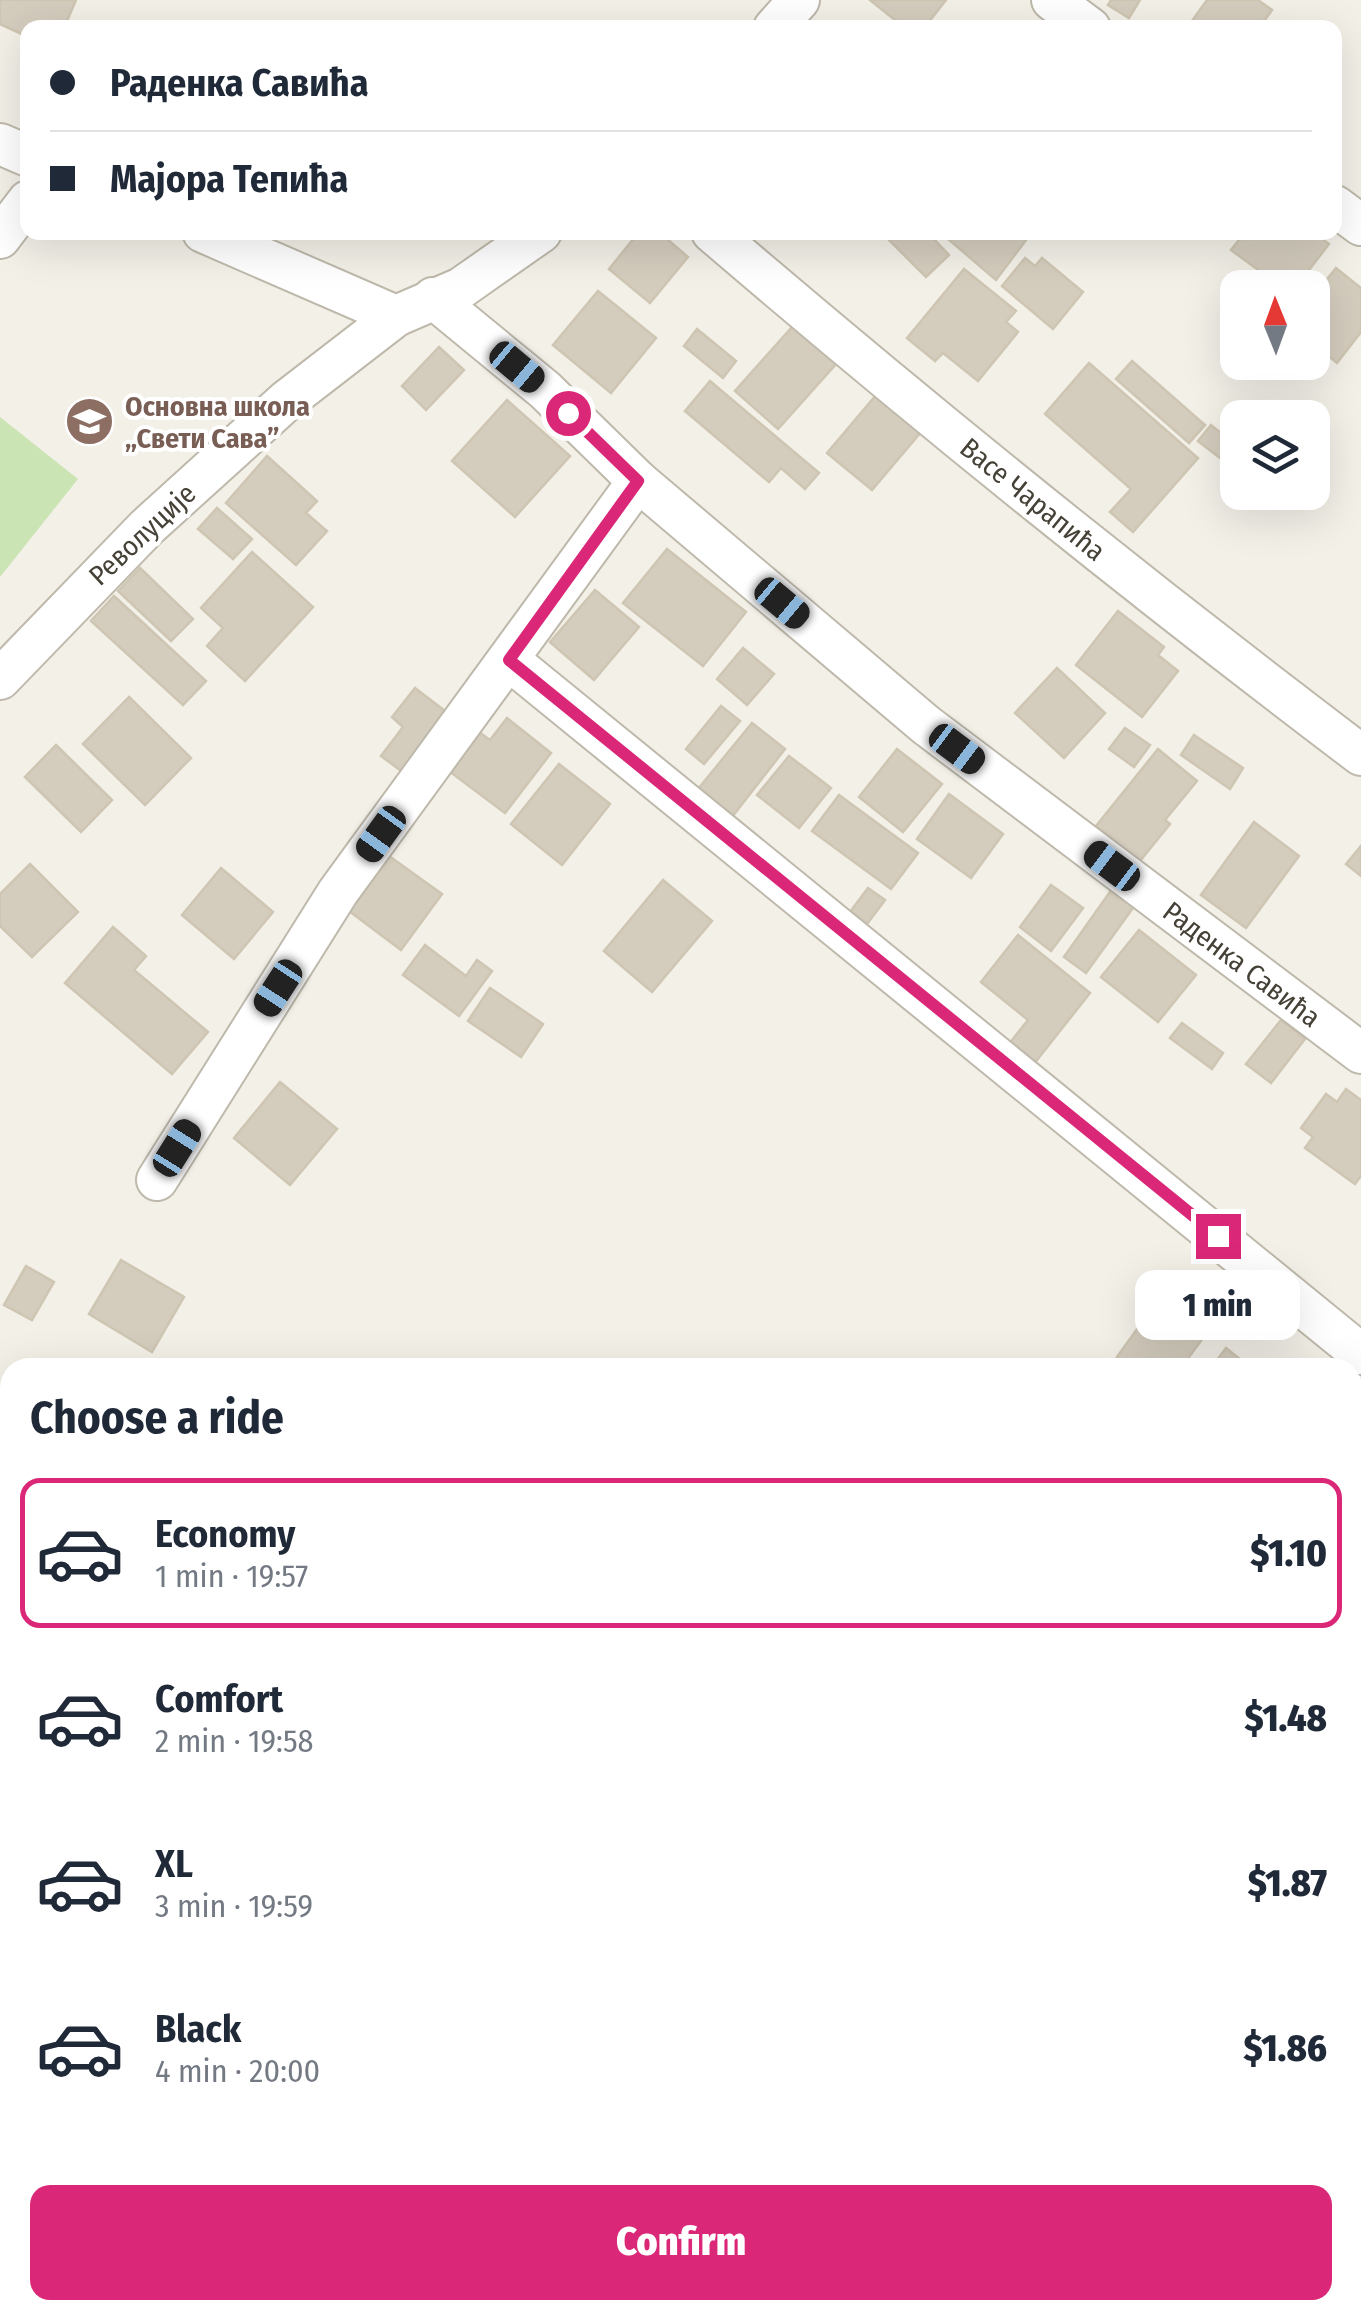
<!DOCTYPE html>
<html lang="en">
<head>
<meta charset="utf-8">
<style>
  body { margin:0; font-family:"Fira Sans Condensed",sans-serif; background:#f2f2f3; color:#1f2937; height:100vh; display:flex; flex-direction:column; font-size:38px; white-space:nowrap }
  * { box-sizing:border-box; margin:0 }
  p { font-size:32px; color:#747a83 }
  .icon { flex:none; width:55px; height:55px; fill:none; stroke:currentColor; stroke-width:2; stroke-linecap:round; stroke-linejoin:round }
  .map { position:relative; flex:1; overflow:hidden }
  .side { position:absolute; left:0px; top:1358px; width:1362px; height:962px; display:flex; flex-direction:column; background:#fff; border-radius:30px 30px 0 0; box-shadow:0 10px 40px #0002 }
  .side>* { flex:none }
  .banner { position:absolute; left:20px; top:20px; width:1322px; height:220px; border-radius:20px; box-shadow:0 10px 40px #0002; display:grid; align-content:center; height:220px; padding:0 30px; background:#fff }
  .needle { width:65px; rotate:359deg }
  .tools { position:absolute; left:1220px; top:270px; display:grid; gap:20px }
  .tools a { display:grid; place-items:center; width:110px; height:110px; border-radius:20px; background:#fff; box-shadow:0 10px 40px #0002; font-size:50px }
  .end { position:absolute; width:45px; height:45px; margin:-22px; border:12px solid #db2777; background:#fff; box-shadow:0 0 0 5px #fff }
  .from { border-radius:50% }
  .bubble { position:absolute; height:70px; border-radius:20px; background:#fff; box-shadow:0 10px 40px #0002; font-size:32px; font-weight:800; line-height:70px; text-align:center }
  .car { position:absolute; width:30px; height:60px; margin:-30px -15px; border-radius:12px; box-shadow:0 0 8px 2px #0007; background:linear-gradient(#222 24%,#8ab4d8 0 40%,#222 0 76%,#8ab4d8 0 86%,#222 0) }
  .banner b { display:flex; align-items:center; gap:35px; height:95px; font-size:38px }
  .banner b+b { border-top:2px solid #e0e1e3 }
  .banner i { width:25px; height:25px; background:#1f2937 }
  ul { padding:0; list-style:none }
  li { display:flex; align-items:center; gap:30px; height:150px; margin:0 20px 15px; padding:0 10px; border:5px solid transparent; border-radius:20px }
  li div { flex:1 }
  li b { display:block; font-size:38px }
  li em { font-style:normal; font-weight:800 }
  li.current { border-color:#db2777 }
  li>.icon { width:90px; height:90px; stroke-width:1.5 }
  h2 { padding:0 30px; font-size:45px; line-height:120px }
  .primary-button { display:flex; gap:20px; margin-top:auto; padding:20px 30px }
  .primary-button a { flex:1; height:115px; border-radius:20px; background:#db2777; color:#fff; font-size:40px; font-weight:800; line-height:115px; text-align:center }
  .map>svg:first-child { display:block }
</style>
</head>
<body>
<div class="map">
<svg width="1361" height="2319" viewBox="0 0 1361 2319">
  <rect width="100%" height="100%" fill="#f3f0e8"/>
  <path fill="#cbe4b4" d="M0,417L78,479L0,577Z"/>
  <g fill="#d4cdbe" stroke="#cec5b2" stroke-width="2.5">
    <path d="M0,0H76L64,28H28V37L0,24Z"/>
    <path d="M870,0H946L924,28H905Z"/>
    <path d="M1111,0H1140L1129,18L1108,5Z"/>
    <path d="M1207,0H1258L1272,10L1259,28H1187Z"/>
    <path d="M639,232H659L688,257L650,303L609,269Z"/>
    <path d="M881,232H927L949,255L926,277Z"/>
    <path d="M940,232H1032L996,280Z"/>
    <path d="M1245,232H1313L1329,244L1295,288H1283L1231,250Z"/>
    <path d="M1025,258L1035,266L1042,258L1083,292L1053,329L1002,286Z"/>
    <path d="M1336,268L1361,288V332L1337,363L1312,342V298Z"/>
    <path d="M964,269L1016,311L1006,322L1018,332L978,381L943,353L935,361L907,338Z"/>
    <path d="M598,291L656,338L611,393L553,345Z"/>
    <path d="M793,326L836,364L778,429L735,391Z"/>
    <path d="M697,329L736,361L723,378L684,346Z"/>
    <path d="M439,347L464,370L426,410L402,386Z"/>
    <path d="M1132,361L1205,425L1189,443L1116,379Z"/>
    <path d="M1089,363L1198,458L1133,532L1110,512L1131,489L1045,414Z"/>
    <path d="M710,381L819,473L805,489L781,468L769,482L685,411Z"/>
    <path d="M877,394L922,431L872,490L827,453Z"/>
    <path d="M507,400L570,456L515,517L452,461Z"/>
    <path d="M1211,425L1238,447V472L1198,441Z"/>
    <path d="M267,456L317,501L306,513L327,531L296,565L226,503Z"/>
    <path d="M217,508L252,539L233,559L198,529Z"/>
    <path d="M667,549L746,612L703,666L623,603Z"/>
    <path d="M252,552L313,607L245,681L207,646L223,628L201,608Z"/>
    <path d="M140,568L193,619L171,641L118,591Z"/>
    <path d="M595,590L639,627L594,680L550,642Z"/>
    <path d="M114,596L206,681L183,705L91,621Z"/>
    <path d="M1118,611L1164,647L1158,655L1178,671L1142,717L1076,665Z"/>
    <path d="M743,648L774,674L747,705L717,679Z"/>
    <path d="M1057,668L1105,713L1064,758L1015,713Z"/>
    <path d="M415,688L449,714L404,773L381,756L403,727L392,717Z"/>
    <path d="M129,697L191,758L145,805L83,744Z"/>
    <path d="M721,706L740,721L704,764L686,749Z"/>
    <path d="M507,718L551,753L505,813L449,771L479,732L490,740Z"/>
    <path d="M752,723L785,749L732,817L698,789Z"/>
    <path d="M1125,728L1150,745L1134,767L1109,749Z"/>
    <path d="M1194,735L1243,768L1230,789L1181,755Z"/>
    <path d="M56,745L112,800L81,832L25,777Z"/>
    <path d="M897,749L942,784L903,832L859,797Z"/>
    <path d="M1158,749L1197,781L1165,820L1170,824L1140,861L1096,826Z"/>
    <path d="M789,756L831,788L799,828L757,795Z"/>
    <path d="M559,764L610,804L562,865L511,824Z"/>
    <path d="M949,794L1003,834L971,878L917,839Z"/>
    <path d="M839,795L918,853L891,889L812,831Z"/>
    <path d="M1254,822L1299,856L1246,928L1201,895Z"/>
    <path d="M1361,846V876L1346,864Z"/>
    <path d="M389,856L442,894L401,950L349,911Z"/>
    <path d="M30,864L78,912L32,957L0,926V894Z"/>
    <path d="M221,868L273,912L234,959L182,915Z"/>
    <path d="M663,880L712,921L652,992L604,951Z"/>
    <path d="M1051,885L1083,908L1051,951L1020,927Z"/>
    <path d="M868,888L885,900L867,924L850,912Z"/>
    <path d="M1112,889L1135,905L1086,973L1064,957Z"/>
    <path d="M113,927L146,956L134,970L208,1032L172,1074L65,983Z"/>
    <path d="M1139,930L1196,975L1158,1022L1101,977Z"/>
    <path d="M1018,935L1090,993L1033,1065L1008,1045L1028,1020L981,982Z"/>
    <path d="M425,945L466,976L477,960L492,971L459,1016L403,975Z"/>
    <path d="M490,988L543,1024L521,1057L468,1021Z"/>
    <path d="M1281,1020L1305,1039L1271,1083L1246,1064Z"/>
    <path d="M1182,1023L1223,1053L1212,1069L1170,1038Z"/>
    <path d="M280,1082L337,1129L290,1185L234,1138Z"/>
    <path d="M1346,1089L1361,1100V1176L1355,1184L1305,1148L1313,1137L1301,1128L1326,1094L1337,1102Z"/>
    <path d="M121,1260L184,1297L152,1352L89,1314Z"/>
    <path d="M26,1266L54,1282L32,1320L4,1305Z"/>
    <path d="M1163,1293L1211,1327L1181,1368H1132L1117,1357Z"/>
    <path d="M1226,1348L1251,1368H1211Z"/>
    <path d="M1360,1453L1361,1454V1538L1352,1531V1464Z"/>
  </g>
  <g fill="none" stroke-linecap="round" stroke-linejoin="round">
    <defs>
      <g id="minor">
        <path d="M1052,0L1090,28"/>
        <path d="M774,28L799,0"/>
        <path d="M0,144L28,156"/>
        <path d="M1335,206L1361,225"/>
        <path d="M203,232L396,316"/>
        <path d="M712,232C923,413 1139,587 1361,755"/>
        <path d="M0,238L28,201"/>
        <path d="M433,298L545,390L638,481L926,725L1361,1053"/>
        <path d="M509,660L1361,1354"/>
        <path d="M0,679L147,527L286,401L396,316L461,288L541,232"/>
        <path d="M157,1180L338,892L638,481"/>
      </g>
    </defs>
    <use href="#minor" stroke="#beb9ab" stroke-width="44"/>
    <use href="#minor" stroke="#fff" stroke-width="40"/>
  </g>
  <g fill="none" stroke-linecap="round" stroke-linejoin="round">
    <path stroke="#db2777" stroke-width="12" d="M568,413L638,481L509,660L1218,1236"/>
  </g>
  <defs>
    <symbol id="school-disc" viewBox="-11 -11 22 22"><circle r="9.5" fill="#8d6e63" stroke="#fff"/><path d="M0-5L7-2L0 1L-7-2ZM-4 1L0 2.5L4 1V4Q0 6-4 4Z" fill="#fff"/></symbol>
  </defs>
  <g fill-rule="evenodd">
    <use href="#school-disc" x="62" y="394" width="55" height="55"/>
  </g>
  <g text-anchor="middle" stroke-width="8" stroke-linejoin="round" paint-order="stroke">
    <g font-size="28" font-weight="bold" fill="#785e54" stroke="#fff" text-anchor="start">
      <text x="125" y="416">Основна школа<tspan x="125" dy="32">„Свети Сава”</tspan></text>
    </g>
    <g font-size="28" fill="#464137" stroke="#fff">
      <text transform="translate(1033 499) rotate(39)" y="10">Васе Чарапића</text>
      <text transform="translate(142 534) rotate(-43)" y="10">Револуције</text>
      <text transform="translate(1242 964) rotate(37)" y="10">Раденка Савића</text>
    </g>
  </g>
</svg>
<div class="tools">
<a><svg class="needle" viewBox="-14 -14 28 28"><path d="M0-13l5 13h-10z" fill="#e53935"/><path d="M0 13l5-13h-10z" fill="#747a83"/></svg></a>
<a><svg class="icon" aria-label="layers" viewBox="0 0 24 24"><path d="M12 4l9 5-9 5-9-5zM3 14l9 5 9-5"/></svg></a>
</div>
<i class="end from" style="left:568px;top:413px"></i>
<i class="end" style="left:1218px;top:1236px"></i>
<div class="bubble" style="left:1135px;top:1270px;width:165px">1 min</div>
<i class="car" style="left:517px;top:367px;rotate:130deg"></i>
<i class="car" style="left:782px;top:603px;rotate:130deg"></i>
<i class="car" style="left:957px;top:749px;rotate:127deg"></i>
<i class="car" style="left:381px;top:834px;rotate:216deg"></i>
<i class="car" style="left:1112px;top:866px;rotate:307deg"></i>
<i class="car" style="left:278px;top:988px;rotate:213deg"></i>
<i class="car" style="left:177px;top:1148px;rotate:32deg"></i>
<div class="banner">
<b><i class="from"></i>Раденка Савића</b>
<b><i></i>Мајора Тепића</b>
</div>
<section class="side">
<h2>Choose a ride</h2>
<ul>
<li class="current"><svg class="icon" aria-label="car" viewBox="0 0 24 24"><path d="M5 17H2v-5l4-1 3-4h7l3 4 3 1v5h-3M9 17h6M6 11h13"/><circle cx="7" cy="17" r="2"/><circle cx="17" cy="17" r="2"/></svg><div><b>Economy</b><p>1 min · 19:57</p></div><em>$1.10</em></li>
<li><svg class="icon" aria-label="car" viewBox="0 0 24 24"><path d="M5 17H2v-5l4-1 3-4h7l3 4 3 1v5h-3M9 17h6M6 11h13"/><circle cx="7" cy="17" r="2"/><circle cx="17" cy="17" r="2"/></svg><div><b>Comfort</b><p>2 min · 19:58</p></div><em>$1.48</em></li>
<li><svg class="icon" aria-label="car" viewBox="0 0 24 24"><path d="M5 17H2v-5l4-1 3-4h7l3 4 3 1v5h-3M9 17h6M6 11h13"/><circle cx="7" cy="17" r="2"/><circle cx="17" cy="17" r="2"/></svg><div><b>XL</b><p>3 min · 19:59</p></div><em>$1.87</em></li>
<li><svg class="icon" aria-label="car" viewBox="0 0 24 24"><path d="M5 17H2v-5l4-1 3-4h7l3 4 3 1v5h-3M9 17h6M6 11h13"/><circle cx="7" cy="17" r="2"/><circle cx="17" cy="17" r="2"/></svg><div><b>Black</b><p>4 min · 20:00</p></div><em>$1.86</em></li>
</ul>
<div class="primary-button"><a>Confirm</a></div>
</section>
</div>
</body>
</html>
